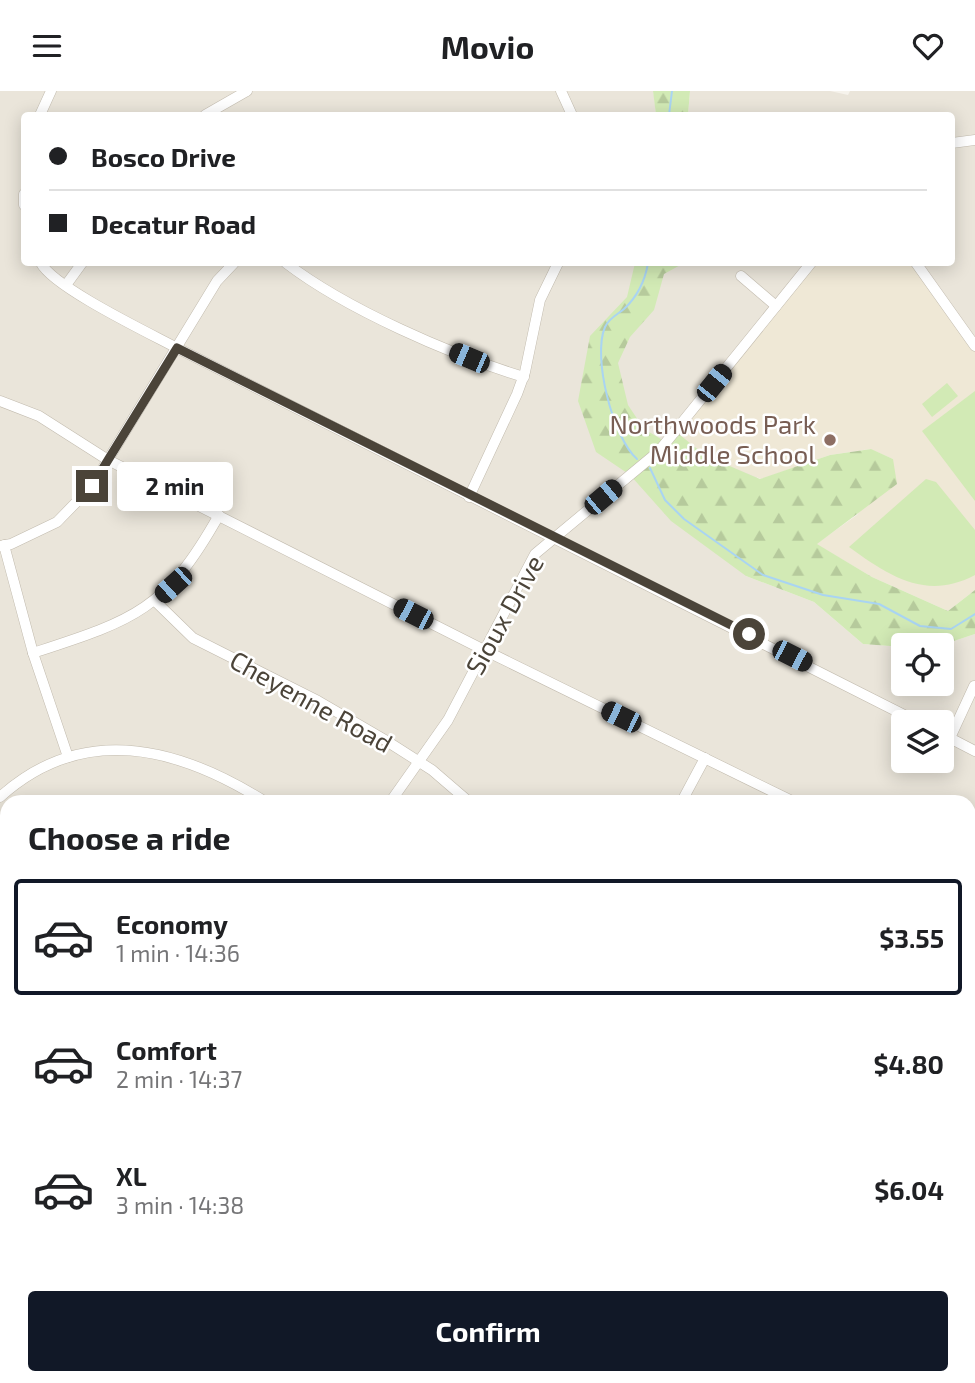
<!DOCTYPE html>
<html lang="en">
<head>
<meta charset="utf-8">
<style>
  body { margin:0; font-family:"Exo 2",sans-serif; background:#f6f6f6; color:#202124; height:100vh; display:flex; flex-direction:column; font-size:26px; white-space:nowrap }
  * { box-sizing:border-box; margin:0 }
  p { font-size:23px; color:#757577 }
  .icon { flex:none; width:38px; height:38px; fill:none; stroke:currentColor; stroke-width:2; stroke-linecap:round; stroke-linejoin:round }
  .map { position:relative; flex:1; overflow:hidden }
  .drawer { position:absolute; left:0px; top:704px; width:976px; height:590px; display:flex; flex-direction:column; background:#fff; border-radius:21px 21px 0 0; box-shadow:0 4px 18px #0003 }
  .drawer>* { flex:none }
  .top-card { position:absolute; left:21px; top:21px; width:934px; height:154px; border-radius:7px; box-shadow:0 4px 18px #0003; display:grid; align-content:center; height:154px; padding:0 28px; background:#fff }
  .tools { position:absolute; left:891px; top:542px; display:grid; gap:14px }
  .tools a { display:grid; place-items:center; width:63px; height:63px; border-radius:7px; background:#fff; box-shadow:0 4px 18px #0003; font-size:35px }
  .end { position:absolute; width:32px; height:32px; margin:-16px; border:9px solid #4b4439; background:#fff; box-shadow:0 0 0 4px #fff }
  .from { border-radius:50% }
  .bubble { position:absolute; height:49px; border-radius:7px; background:#fff; box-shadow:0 4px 18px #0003; font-size:23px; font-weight:700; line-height:49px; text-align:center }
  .car { position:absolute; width:21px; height:42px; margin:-21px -10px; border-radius:9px; box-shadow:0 0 5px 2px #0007; background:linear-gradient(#222 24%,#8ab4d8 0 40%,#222 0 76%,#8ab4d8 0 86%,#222 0) }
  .top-card b { display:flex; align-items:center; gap:24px; height:66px; font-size:26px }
  .top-card b+b { border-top:2px solid #e0e0e0 }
  .top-card i { width:18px; height:18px; background:#202124 }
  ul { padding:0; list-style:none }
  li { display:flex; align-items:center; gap:21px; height:116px; margin:0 14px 10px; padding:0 14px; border:4px solid transparent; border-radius:7px }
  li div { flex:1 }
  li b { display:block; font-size:26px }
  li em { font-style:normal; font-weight:700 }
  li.selected { border-color:#111827 }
  li>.icon { width:63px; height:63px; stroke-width:1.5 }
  h2 { padding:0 28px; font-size:32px; line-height:84px }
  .action { display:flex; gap:14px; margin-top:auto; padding:14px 28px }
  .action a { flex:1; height:80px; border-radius:7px; background:#111827; color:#fff; font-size:28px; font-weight:700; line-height:80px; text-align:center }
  header { display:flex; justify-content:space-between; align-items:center; height:91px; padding:0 28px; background:#fff; font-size:32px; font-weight:700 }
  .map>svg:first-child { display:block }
</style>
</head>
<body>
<header><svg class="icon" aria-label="menu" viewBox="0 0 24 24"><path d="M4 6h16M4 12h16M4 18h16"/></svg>Movio<svg class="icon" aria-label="heart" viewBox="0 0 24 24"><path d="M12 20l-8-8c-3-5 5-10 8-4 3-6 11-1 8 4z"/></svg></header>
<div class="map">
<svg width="975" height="1292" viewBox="0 0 975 1292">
  <defs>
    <pattern id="forest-firs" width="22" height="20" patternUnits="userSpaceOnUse" patternTransform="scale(1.75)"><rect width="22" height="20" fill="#d2eab5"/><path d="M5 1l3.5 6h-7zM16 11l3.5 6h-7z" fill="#b6ca9c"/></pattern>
  </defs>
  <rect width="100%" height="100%" fill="#f6f3ec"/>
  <g fill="#eae5da" fill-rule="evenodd">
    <path d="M0,0H653L654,5L656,24H24V172H811L776,215L746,485L814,511L863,553L903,556V593H942V555H939L975,543V1292H0ZM903,632H942V670H903ZM7,710H970V1286H7Z"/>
    <path d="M690,0H830L848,4L850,0H975V255L916,172H952V24H688Z"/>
  </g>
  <g fill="#efe8d6">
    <path d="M811,172H916L975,255V499L948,520L872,486L816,453L857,424L893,368L870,358L830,364L761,388L706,365L675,340Z"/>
    <path d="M586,1286H862L863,1292H587Z"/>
  </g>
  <g fill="url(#forest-firs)">
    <path d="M653,0H690L688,24H656Z"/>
    <path d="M635,172H684L664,183L654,219L630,246L618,272L628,314L644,338L666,351L675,340L706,365L760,388L830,364L871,358L893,368L897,393L817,453L872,486L948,520L975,499V543L939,555L903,556L863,553L814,511L746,485L671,430L630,384L596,361L578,310L590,245L627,206Z"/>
    <path d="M7,1035V1182L0,1184V1037Z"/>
    <path d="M970,1252L975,1254V1287L917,1290L900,1286H970Z"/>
  </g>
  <g fill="#d2eab5">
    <path d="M947,292L958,305L932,326L922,313Z"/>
    <path d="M975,300V410L922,340Z"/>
    <path d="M926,388L936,391L975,439V484C926,510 889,485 849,456Z"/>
  </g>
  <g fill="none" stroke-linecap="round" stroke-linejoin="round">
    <g stroke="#a9d4f2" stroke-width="2">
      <path d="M669,24L672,0"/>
      <path d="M637,368C613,347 592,266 605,236C609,227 617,224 624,218C638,205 645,190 648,172"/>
      <path d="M650,377L665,409L684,428L763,484L823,504L879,513L920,535L951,538L975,523"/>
      <path d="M970,882L975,880"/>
      <path d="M0,1155L7,1153"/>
    </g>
    <defs>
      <g id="minor">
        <path d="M561,0L572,24"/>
        <path d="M40,24L51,0"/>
        <path d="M205,24L247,0"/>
        <path d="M952,52L975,49"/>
        <path d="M24,103V114"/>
        <path d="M41,172C53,196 149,242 177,257L920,632"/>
        <path d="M286,172C346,218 451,264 524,286"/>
        <path d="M916,172L975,255"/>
        <path d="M741,185L776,215"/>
        <path d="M66,194L82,172"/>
        <path d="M0,310L39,325L108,369L484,559L792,710"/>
        <path d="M469,406L517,303L525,281L540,209L558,172"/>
        <path d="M4,454L33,562L68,666"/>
        <path d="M0,455L11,453L57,431L92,395L217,190L234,172"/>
        <path d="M155,510L193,547L318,610L385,649L432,679L468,710"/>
        <path d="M33,562C134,529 165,520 219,424"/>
        <path d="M942,643L975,660"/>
        <path d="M950,647L974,595"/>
        <path d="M0,706C83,631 178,656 264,710"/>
        <path d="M391,710L448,629L535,463L659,360L811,172"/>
        <path d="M682,710L705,667"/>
        <path d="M970,802L975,805"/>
        <path d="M970,955L975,951"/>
        <path d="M0,969L7,968"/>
        <path d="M970,1087L975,1082"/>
        <path d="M970,1191L975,1194"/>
        <path d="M0,1248L7,1246"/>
        <path d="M409,1286L410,1292"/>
        <path d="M247,1292L253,1286"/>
        <path d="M526,1292V1286"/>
      </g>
    </defs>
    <use href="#minor" stroke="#c2bbae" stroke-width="11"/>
    <use href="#minor" stroke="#fff" stroke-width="10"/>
  </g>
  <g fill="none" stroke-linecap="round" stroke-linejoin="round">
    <path stroke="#4b4439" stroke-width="9" d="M92,395L177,257L749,543"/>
  </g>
  <circle fill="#8d6e63" stroke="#fff" stroke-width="2.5" cx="830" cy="349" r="7"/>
  <g text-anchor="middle" stroke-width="5" stroke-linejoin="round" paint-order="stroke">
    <g font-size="26" fill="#785e54" stroke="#fff" text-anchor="end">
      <text x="816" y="343">Northwoods Park<tspan x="816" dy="30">Middle School</tspan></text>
    </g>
    <g font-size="26" fill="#4b4439" stroke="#fff">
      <text transform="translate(505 524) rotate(-61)" y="9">Sioux Drive</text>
      <text transform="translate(311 611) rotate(29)" y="9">Cheyenne Road</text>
    </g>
  </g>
</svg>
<div class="tools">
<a><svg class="icon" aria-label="locate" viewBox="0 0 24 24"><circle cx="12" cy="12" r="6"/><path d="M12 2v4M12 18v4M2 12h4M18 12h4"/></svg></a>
<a><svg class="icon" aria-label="layers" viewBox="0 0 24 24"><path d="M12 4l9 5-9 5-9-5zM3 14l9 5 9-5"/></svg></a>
</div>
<i class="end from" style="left:749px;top:543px"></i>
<i class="end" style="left:92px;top:395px"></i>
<div class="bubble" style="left:117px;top:371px;width:116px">2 min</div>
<i class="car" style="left:469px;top:267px;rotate:293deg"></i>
<i class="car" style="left:714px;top:292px;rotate:39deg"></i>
<i class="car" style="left:603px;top:406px;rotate:50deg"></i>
<i class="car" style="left:173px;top:494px;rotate:228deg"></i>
<i class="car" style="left:413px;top:523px;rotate:297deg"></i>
<i class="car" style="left:792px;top:565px;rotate:117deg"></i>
<i class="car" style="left:621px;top:626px;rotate:296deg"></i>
<div class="top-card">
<b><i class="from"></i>Bosco Drive</b>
<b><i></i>Decatur Road</b>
</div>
<section class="drawer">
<h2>Choose a ride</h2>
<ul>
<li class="selected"><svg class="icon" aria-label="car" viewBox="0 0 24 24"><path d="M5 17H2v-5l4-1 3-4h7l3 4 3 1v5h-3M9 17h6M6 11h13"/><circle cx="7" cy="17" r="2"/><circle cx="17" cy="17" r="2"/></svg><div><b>Economy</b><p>1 min · 14:36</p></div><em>$3.55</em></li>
<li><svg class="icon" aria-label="car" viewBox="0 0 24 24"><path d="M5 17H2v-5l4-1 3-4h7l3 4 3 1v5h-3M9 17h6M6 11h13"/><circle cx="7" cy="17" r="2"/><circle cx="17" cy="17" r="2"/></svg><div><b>Comfort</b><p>2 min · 14:37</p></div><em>$4.80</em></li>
<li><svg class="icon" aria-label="car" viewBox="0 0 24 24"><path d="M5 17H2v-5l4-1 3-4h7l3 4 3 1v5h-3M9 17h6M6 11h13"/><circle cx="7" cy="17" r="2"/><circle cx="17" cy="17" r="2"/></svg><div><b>XL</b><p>3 min · 14:38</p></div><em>$6.04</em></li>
</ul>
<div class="action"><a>Confirm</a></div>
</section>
</div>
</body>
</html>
